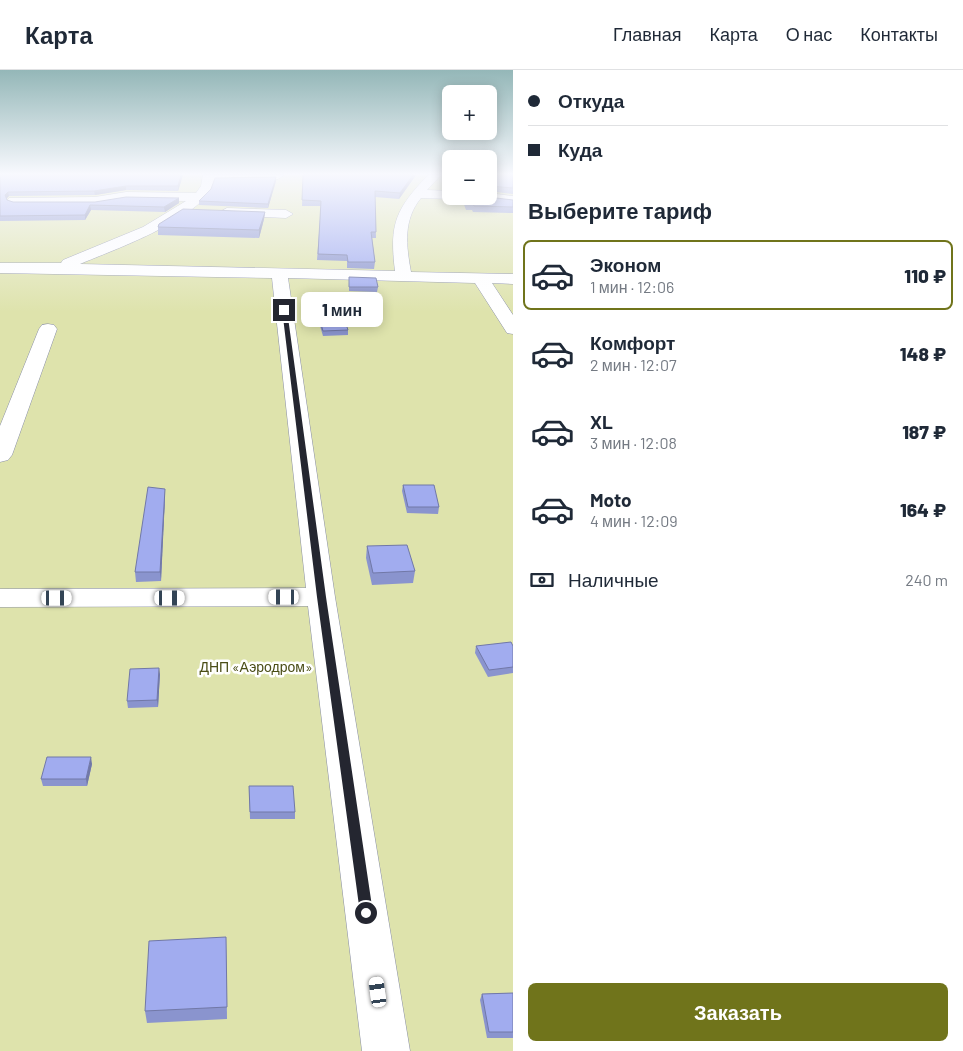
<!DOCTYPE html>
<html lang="ru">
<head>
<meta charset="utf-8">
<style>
  body { margin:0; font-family:Barlow,sans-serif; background:#f2f2f3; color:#1f2937; height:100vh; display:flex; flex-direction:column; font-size:19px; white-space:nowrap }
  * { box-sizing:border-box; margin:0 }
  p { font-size:16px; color:#747a83 }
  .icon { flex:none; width:28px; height:28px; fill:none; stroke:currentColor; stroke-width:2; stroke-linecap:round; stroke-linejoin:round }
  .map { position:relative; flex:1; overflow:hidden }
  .drawer { display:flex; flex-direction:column; background:#fff; width:450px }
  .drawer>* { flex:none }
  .banner { display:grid; align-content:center; height:110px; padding:0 15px; background:#fff }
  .buttons { position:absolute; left:442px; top:15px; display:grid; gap:10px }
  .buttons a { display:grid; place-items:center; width:55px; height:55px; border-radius:8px; background:#fff; box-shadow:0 2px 12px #0003; font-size:25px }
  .end { position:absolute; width:22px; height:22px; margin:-11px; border:6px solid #242630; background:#fff; box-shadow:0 0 0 2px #fff }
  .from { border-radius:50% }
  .bubble { position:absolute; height:35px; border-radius:8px; background:#fff; box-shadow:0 2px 12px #0003; font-size:16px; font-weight:800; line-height:35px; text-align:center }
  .car { position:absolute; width:15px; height:30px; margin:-15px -8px; border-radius:6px; box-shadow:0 0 4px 1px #0007; background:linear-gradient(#fff 24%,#345 0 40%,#fff 0 76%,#345 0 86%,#fff 0) }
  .banner b { display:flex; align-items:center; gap:18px; height:48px; font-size:19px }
  .banner b+b { border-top:1px solid #e0e1e3 }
  .banner i { width:12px; height:12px; background:#1f2937 }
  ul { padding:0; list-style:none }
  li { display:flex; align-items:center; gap:15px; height:70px; margin:0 10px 8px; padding:0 5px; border:2px solid transparent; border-radius:8px }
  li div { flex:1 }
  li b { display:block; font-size:19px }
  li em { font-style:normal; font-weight:800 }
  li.active { border-color:#70741b }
  li>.icon { width:45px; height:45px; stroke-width:1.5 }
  h2 { padding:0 15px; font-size:22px; line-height:60px }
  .pay { display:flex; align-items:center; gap:12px; height:55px; padding:0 15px; font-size:19px }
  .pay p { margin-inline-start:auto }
  .button { display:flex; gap:10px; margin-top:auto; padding:10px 15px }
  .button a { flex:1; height:58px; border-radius:8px; background:#70741b; color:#fff; font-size:20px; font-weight:800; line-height:58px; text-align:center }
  header { display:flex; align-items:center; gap:30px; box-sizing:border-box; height:70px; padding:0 25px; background:#fff; border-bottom:1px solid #e0e1e3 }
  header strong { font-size:24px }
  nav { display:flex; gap:28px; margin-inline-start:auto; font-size:18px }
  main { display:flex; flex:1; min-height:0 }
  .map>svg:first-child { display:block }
</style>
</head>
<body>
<header>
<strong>Карта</strong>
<nav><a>Главная</a><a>Карта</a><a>О нас</a><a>Контакты</a></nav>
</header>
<main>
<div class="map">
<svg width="513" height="981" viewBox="0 0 513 981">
  <rect width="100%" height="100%" fill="#eff2fd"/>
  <g fill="#dee3ac">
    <path d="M0,105H451V126H489V105H513V205L0,194Z"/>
    <path d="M55,202L513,212V981H0V203Z"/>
  </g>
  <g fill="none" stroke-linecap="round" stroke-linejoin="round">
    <defs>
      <g id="minor">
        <path d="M203,105H284L278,109L214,110C208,147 113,180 80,194L395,201C389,153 396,139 428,105H441L427,120L451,121V126H457L451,129L421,128C403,150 406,175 411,202L513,204V214L492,213L513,245V264L507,263L475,213L288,208L335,527L410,981H362L308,536L0,537V519L306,518L272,208L0,203V193H61L63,190L143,157L186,131L126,130L95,135H14L9,134L7,131L9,128L95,127L126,122L196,123L201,116Z"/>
        <path d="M489,123L513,126V134L478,130L472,126H489Z"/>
        <path d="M227,138L286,140L293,144L286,148L222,145L220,142Z"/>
        <path d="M48,254L54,255L57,259L12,385L8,390L0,392V356L39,259L42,255Z"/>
      </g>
    </defs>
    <use href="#minor" stroke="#898ea7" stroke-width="1"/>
    <use href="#minor" fill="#fff" fill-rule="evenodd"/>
  </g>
  <g fill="#8a94ce">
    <path d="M0,105H183L178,121L126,120L95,125L9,126L6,129L7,130L13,132L179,133L165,142L91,140L85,150L0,151Z"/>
    <path d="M303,105H416L399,129L375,127L376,168H372L375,192L374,199L347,198V191L317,190L321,136H302Z"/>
    <path d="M489,105H513V124L489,121Z"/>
    <path d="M276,107V111L268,138L199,135V131Z"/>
    <path d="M461,126H479L513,130V143L473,142L472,140H466Z"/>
    <path d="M265,142L264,149L259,168L158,165V157Z"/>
    <path d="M349,207L378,217L377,222L349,221Z"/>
    <path d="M316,237L348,260V265L323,266L316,242Z"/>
    <path d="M403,415L439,437L438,444L407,443L402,421Z"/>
    <path d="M165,427L161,511L136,512L135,502Z"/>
    <path d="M367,476L415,501L413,513L372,515L366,488Z"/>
    <path d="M476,576H513V603L488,607L475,583Z"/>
    <path d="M160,604L158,637L128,638L127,631Z"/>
    <path d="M92,694L87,716H43L41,709Z"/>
    <path d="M249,716L295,742V749H250Z"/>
    <path d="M226,867L227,949L147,953L145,941Z"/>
    <path d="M513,923V968H487L480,930L482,924Z"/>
  </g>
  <g fill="#7178a7">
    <path d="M181,105H183L178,121V116Z"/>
    <path d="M413,105H416L399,129L400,123Z"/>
    <path d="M276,107V111L268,138V134Z"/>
    <path d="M126,116V120L95,125L94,121Z"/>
    <path d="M8,122L9,126L5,130V125Z"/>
    <path d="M179,128V133L165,142L164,137Z"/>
    <path d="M90,135L91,140L85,150V145Z"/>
    <path d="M265,142L264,149L259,168V160Z"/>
    <path d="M165,419V427L161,511L160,502Z"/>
    <path d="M159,598L160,604L158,637L157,630Z"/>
    <path d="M91,687L92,694L87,716L86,709Z"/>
  </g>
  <g fill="#a1acef" stroke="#7178a7">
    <path d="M0,105H181L178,116H126L94,121L8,122L5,125L7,130L13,132H95L126,127L179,128L164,137L90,135L85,145L0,146Z"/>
    <path d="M303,105H413L400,123L375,121L376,162H371L375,192H348L347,185L318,184L321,131L302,130Z"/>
    <path d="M489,105H513V118L489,116Z"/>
    <path d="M276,107L268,134L199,131L211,119L215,108Z"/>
    <path d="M464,126H479L513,130V137L474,136L473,134H467Z"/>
    <path d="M183,139L265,142L259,160L158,157L159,154Z"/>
    <path d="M349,207L376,208L378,217H349Z"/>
    <path d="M340,236L348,260L323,261L316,237Z"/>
    <path d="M403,415H434L439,437H408Z"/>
    <path d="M148,417L165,419L160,502H135Z"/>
    <path d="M407,475L415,501L373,503L367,476Z"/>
    <path d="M511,572L513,576V597L489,600L476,576Z"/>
    <path d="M159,598L157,630L127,631L130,599Z"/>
    <path d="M47,687H91L86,709H41Z"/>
    <path d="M249,716H293L295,742H250Z"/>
    <path d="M226,867L227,937L145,941L149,871Z"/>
    <path d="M513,923V962H489L482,924Z"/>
  </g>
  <linearGradient id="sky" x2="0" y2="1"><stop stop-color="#94b7b8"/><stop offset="0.43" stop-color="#f8f9fe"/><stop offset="1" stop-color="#f8f9fe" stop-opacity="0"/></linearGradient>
  <rect width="513" height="242" fill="url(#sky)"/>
  <path fill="#242630" d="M282,239L287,240L326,527L373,843L371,847L366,848L362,847L360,843L317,527Z"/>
  <g text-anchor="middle" stroke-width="5" stroke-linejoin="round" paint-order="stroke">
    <g font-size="14" fill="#4b4e17" stroke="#fff">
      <text x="256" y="602">ДНП «Аэродром»</text>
    </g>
  </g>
</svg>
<div class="buttons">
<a>+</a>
<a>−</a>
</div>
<i class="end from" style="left:366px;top:843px"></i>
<i class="end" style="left:284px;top:240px"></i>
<div class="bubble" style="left:301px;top:222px;width:82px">1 мин</div>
<i class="car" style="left:284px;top:527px;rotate:270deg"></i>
<i class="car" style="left:57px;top:528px;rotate:90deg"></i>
<i class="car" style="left:170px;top:528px;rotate:90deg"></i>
<i class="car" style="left:378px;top:922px;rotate:352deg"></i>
</div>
<section class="drawer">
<div class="banner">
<b><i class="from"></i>Откуда</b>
<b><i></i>Куда</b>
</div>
<h2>Выберите тариф</h2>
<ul>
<li class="active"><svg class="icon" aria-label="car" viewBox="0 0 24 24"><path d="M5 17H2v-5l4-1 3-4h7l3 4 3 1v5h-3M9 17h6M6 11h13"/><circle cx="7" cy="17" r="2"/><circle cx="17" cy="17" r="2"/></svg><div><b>Эконом</b><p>1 мин · 12:06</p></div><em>110 ₽</em></li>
<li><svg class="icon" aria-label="car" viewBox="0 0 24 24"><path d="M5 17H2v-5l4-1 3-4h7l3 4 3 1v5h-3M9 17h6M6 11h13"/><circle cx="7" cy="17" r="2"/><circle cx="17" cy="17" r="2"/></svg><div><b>Комфорт</b><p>2 мин · 12:07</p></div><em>148 ₽</em></li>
<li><svg class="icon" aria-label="car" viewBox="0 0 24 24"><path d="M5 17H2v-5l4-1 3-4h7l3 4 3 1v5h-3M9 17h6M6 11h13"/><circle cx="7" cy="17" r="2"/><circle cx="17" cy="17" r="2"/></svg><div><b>XL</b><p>3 мин · 12:08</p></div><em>187 ₽</em></li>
<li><svg class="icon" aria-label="car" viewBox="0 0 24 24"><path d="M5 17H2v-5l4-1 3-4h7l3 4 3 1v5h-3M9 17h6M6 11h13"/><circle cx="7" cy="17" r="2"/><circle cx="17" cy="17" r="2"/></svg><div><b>Moto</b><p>4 мин · 12:09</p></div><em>164 ₽</em></li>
</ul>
<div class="pay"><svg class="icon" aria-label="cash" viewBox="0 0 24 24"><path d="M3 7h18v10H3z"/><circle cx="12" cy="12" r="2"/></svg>Наличные<p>240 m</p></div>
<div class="button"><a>Заказать</a></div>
</section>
</main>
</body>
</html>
